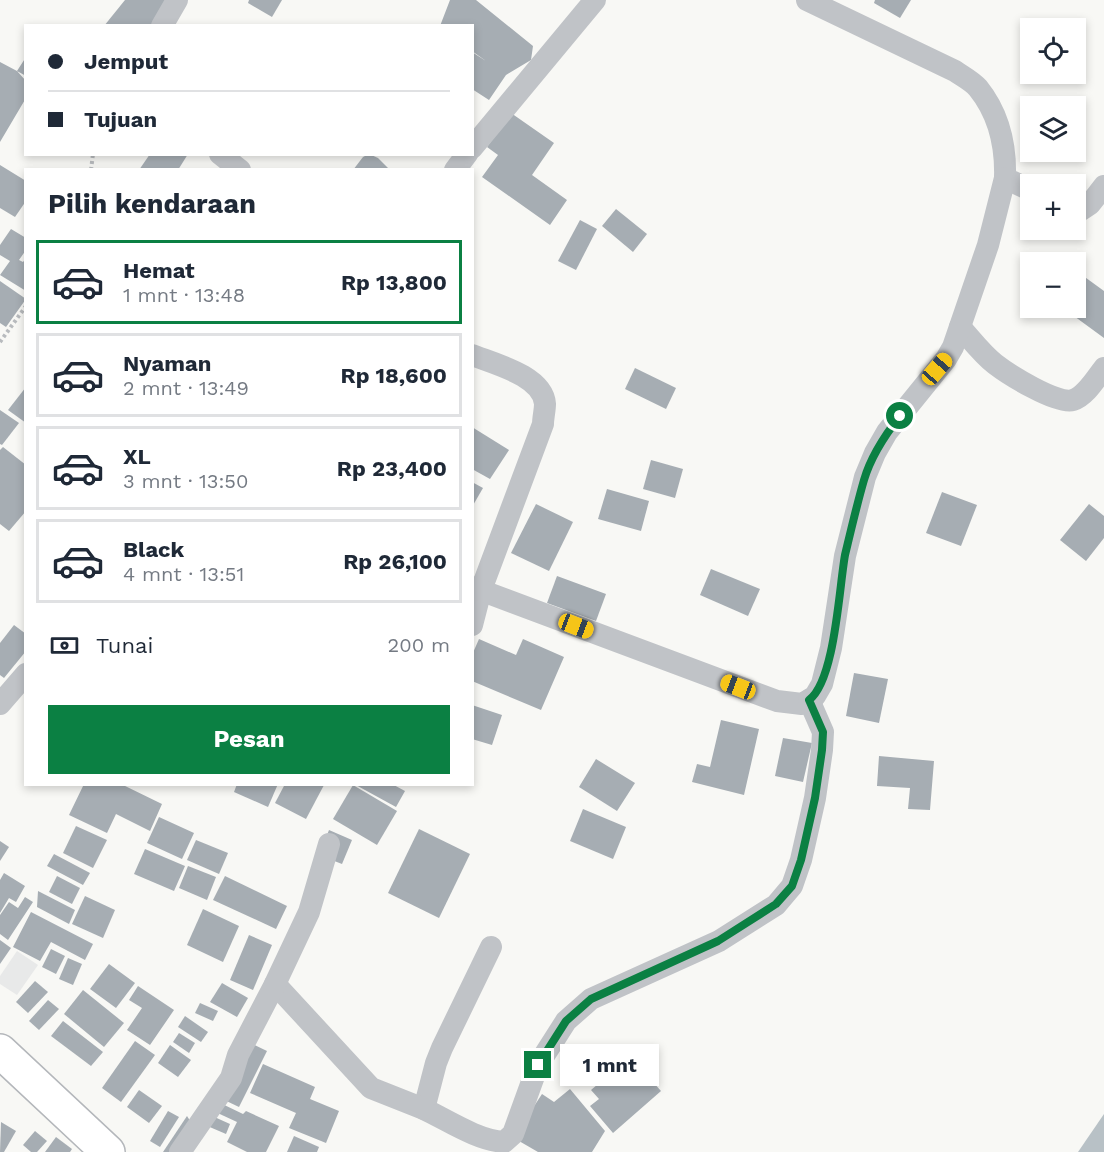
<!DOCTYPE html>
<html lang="id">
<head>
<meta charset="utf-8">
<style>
  body { margin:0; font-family:"Work Sans",sans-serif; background:#f6f6f7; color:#1f2937; height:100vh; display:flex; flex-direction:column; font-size:22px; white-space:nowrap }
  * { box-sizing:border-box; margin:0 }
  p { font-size:20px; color:#747a83 }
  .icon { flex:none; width:33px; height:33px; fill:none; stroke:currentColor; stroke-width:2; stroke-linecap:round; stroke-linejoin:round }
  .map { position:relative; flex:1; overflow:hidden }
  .side { position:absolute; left:24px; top:168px; width:450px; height:618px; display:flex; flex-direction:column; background:#fff; border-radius:0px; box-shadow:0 3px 9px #0003 }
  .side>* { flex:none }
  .hud { position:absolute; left:24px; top:24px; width:450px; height:132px; border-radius:0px; box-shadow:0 3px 9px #0003; display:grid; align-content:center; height:132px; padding:0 24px; background:#fff }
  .tools { position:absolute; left:1020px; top:18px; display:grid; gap:12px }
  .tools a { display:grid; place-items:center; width:66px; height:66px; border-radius:0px; background:#fff; box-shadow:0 3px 9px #0003; font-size:30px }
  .end { position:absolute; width:27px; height:27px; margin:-14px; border:8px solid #0b8043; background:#fff; box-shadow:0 0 0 3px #fff }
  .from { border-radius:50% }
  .bubble { position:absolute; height:42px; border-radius:0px; background:#fff; box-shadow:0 3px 9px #0003; font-size:20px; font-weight:700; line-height:42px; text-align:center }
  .car { position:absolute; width:18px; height:36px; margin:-18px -9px; border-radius:8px; box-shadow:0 0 4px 2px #0007; background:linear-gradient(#f5c518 24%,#345 0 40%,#f5c518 0 76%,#345 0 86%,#f5c518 0) }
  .hud b { display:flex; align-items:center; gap:21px; height:57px; font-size:22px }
  .hud b+b { border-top:2px solid #e0e1e3 }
  .hud i { width:15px; height:15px; background:#1f2937 }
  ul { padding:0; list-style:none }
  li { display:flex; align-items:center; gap:18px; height:84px; margin:0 12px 9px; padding:0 12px; border:3px solid #e0e1e3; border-radius:0px }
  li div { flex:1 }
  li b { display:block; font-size:22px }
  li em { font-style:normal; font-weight:700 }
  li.on { border-color:#0b8043 }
  li>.icon { width:54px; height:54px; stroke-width:1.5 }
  h2 { padding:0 24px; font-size:27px; line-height:72px }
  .pay { display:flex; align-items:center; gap:15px; height:66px; padding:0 24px; font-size:22px }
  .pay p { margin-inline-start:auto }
  .button { display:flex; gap:12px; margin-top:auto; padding:12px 24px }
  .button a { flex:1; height:69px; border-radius:0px; background:#0b8043; color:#fff; font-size:24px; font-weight:700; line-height:69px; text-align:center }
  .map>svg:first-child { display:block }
</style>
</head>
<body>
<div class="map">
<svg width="1104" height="1152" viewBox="0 0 1104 1152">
  <rect width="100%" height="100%" fill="#f8f8f5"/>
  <path fill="#e8e9e9" d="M17,951L38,965L17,995L0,984V976Z"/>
  <path fill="#b8c1c6" d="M1104,1114V1152H1078Z"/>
  <g fill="#a6adb3">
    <path d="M125,0H168L154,26H104Z"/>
    <path d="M249,0H282L272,17L248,3Z"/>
    <path d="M450,0H476L533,46L531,60L506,75L489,100L472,89V52L486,61L472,51V26H440Z"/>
    <path d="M875,0H911L900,18L874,3Z"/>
    <path d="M26,57V76L17,71L26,81V98L0,142V62L17,71Z"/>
    <path d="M511,113L554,143L532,175L567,200L550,225L482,177L498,155L487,147Z"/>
    <path d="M150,154H188L178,170H139Z"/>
    <path d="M369,154L378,158L390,170H353L363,157Z"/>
    <path d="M0,165L26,181V201L15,217L0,208Z"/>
    <path d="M616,209L647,234L633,252L602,226Z"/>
    <path d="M580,220L597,229L576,270L558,261Z"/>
    <path d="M11,229L26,238V250L19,260L23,262L26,258V291L0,275L10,261L0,255V245Z"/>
    <path d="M1082,275L1104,291V338L1063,308H1076V283Z"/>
    <path d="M0,281L26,299L6,327L0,323Z"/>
    <path d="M635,368L676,388L666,409L625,389Z"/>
    <path d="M26,387V423L8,410Z"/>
    <path d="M0,410L19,423L2,445L0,444Z"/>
    <path d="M472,427L509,450L490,479L472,469Z"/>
    <path d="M3,447L26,465V511L9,531L0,524V450Z"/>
    <path d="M651,460L683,469L675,498L643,489Z"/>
    <path d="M472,482L483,488L472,507Z"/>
    <path d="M607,489L649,501L641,531L598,519Z"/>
    <path d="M942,492L977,505L961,546L926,533Z"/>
    <path d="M536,504L573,522L549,571L511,553Z"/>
    <path d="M1089,504L1104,516V538L1086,561L1060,540Z"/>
    <path d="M711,569L760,589L748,616L700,595Z"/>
    <path d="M557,576L606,594L596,621L547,603Z"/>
    <path d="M14,625L26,634V651L4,678L0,675V643Z"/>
    <path d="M479,639L516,655L523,639L564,657L541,710L472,681V655Z"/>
    <path d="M854,673L888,679L879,723L846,716Z"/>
    <path d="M472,705L502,715L492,745L472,739Z"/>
    <path d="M721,720L759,729L744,795L692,782L697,764L710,767Z"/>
    <path d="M783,738L812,743L803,782L775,776Z"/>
    <path d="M879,756L934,761L930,810L908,809L910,788L877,786Z"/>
    <path d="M596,759L635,783L617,811L579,787Z"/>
    <path d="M84,784H121L162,804L150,831L116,814L107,833L69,815Z"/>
    <path d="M237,784H278L268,807L234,792Z"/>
    <path d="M285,784L324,785L306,819L275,803Z"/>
    <path d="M354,784H392L405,791L396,807Z"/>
    <path d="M353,785L397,811L377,845L333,819Z"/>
    <path d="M583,809L626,827L613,859L570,841Z"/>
    <path d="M159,817L194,833L182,859L147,843Z"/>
    <path d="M76,826L107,840L93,868L63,853Z"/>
    <path d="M419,829L470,854L439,918L388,893Z"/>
    <path d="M329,830L352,840L342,864L319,855Z"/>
    <path d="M196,840L228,853L219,874L187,860Z"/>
    <path d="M0,841L9,847L0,861Z"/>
    <path d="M145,849L185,866L174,891L134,874Z"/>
    <path d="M54,854L90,873L83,885L47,866Z"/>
    <path d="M188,866L216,877L207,900L179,888Z"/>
    <path d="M4,873L25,886L16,902L9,898L0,913V880Z"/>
    <path d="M57,876L80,888L72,904L49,892Z"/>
    <path d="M225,876L287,906L276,929L213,900Z"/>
    <path d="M38,891L75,910L69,924L37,907Z"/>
    <path d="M85,896L115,910L103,938L72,924Z"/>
    <path d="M25,897L33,902L8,940L0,934V915L9,902L18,908Z"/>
    <path d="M203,909L239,926L223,962L187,945Z"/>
    <path d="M31,912L93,944L85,960L51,942L40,961L13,947Z"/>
    <path d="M249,935L272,945L253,990L230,980Z"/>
    <path d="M0,940L11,948L0,964Z"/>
    <path d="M51,949L65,956L56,974L42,967Z"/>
    <path d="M68,958L82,964L73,985L59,979Z"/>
    <path d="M109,964L135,983L116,1008L90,989Z"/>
    <path d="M35,981L48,992L28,1013L16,1002Z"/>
    <path d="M222,983L248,998L237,1017L210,1002Z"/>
    <path d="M138,986L174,1010L150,1045L127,1030L142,1008L129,1000Z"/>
    <path d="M83,990L124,1023L104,1047L64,1014Z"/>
    <path d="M48,1000L59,1009L39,1030L29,1021Z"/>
    <path d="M200,1003L218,1011L213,1021L195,1013Z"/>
    <path d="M185,1016L208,1032L201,1042L178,1027Z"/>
    <path d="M63,1021L103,1052L91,1066L51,1036Z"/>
    <path d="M179,1033L195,1043L189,1053L173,1042Z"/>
    <path d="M135,1041L155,1055L121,1102L102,1088Z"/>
    <path d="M246,1041L267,1051L239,1107L218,1097Z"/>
    <path d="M170,1045L191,1060L178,1077L158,1063Z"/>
    <path d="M263,1064L315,1087L310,1099L339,1111L326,1143L289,1128L296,1113L250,1093Z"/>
    <path d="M637,1064L661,1091L613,1133L590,1106L599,1099L591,1090L617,1068L623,1075Z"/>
    <path d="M570,1089L605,1131L592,1152H538L519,1141L523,1123L542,1094L554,1102Z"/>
    <path d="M139,1090L162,1106L149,1123L127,1107Z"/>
    <path d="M214,1100L243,1114L246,1111L279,1126L266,1152H247L227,1142L237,1122L209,1109Z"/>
    <path d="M168,1111L179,1117L160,1147L150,1141Z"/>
    <path d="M210,1115L230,1124L226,1134L205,1125Z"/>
    <path d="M187,1116L194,1127L177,1152H163Z"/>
    <path d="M1,1122L16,1131L4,1152H0Z"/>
    <path d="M35,1131L47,1141L37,1152H31L23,1145Z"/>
    <path d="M294,1136L319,1147L317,1152H287Z"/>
    <path d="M56,1137L72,1149L70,1152H45Z"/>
  </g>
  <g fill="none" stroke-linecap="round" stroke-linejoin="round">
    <defs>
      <path id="primary" d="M0,1051L108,1152"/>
    </defs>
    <use href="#primary" stroke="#b4b7bb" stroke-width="36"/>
    <g stroke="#b8bbbe" stroke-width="4" stroke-dasharray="3 3" stroke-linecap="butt">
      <path d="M91,170L93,154"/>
      <path d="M0,342L26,306"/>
    </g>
    <g stroke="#c0c3c7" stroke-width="22">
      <path d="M807,0L955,71C962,76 972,81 978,88C999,114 1006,146 1005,178L1030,190"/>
      <path d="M162,26L177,0"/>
      <path d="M472,148L595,0"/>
      <path d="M220,154L240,170"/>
      <path d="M455,170L467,154"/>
      <path d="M1076,209L1081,210L1090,204L1104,186"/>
      <path d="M960,327C971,339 982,354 995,364C1008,374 1057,405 1073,400C1086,396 1096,378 1104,368"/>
      <path d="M472,355C495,364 543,376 545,404C545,410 543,418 543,424L481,590L472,625"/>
      <path d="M472,587L777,701L802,704L815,696L822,684L831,648L845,556L865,477L875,453L887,432L946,359L953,347L988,245L1005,178"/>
      <path d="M0,704L26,674"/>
      <path d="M491,947L442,1048L436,1063L424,1109C449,1121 477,1140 504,1142L513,1134L538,1065L566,1021L591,999L719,941L776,905L792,886L801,860L815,798L822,750L823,732L809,700"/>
      <path d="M275,984L371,1088L424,1109"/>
      <path d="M180,1152L231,1078L238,1055L275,984L309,912L329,844"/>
    </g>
    <use href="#primary" stroke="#fff" stroke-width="33"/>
  </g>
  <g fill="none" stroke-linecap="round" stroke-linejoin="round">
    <path stroke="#0b8043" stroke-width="8" d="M538,1065L566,1021L591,999L718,941L776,904L792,886L801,860L815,798L822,750L823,732L809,700C835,681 839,588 845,555C851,530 857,504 864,480C871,456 885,435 900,416"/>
  </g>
</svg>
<div class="tools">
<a><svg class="icon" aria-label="locate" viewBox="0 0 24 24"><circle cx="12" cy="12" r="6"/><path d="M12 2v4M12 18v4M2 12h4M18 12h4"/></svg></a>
<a><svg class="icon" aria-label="layers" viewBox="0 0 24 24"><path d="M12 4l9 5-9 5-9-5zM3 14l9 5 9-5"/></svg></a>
<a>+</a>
<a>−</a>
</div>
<i class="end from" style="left:900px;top:416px"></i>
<i class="end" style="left:538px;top:1065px"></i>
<div class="bubble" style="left:560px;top:1044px;width:99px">1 mnt</div>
<i class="car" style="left:937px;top:369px;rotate:41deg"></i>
<i class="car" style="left:576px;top:626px;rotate:111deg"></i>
<i class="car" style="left:738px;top:687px;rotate:291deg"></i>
<div class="hud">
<b><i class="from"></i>Jemput</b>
<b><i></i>Tujuan</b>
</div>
<section class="side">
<h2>Pilih kendaraan</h2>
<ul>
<li class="on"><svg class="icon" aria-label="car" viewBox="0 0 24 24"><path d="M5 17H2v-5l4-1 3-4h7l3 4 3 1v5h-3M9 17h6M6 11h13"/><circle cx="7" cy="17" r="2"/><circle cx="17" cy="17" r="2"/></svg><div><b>Hemat</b><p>1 mnt · 13:48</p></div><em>Rp 13,800</em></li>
<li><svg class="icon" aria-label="car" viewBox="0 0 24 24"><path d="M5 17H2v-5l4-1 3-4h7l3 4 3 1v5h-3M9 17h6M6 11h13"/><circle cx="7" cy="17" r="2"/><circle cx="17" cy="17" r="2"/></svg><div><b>Nyaman</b><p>2 mnt · 13:49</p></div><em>Rp 18,600</em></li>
<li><svg class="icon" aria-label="car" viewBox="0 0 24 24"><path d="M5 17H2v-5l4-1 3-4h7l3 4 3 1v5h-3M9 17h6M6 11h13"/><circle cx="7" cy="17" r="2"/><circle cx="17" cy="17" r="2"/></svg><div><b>XL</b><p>3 mnt · 13:50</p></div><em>Rp 23,400</em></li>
<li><svg class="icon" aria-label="car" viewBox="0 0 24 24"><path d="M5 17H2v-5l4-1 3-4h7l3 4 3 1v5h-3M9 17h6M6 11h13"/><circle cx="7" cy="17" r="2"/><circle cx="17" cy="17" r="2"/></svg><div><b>Black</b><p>4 mnt · 13:51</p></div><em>Rp 26,100</em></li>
</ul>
<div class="pay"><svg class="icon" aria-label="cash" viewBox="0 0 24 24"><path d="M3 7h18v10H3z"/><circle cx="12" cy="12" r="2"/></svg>Tunai<p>200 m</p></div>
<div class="button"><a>Pesan</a></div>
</section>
</div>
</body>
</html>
